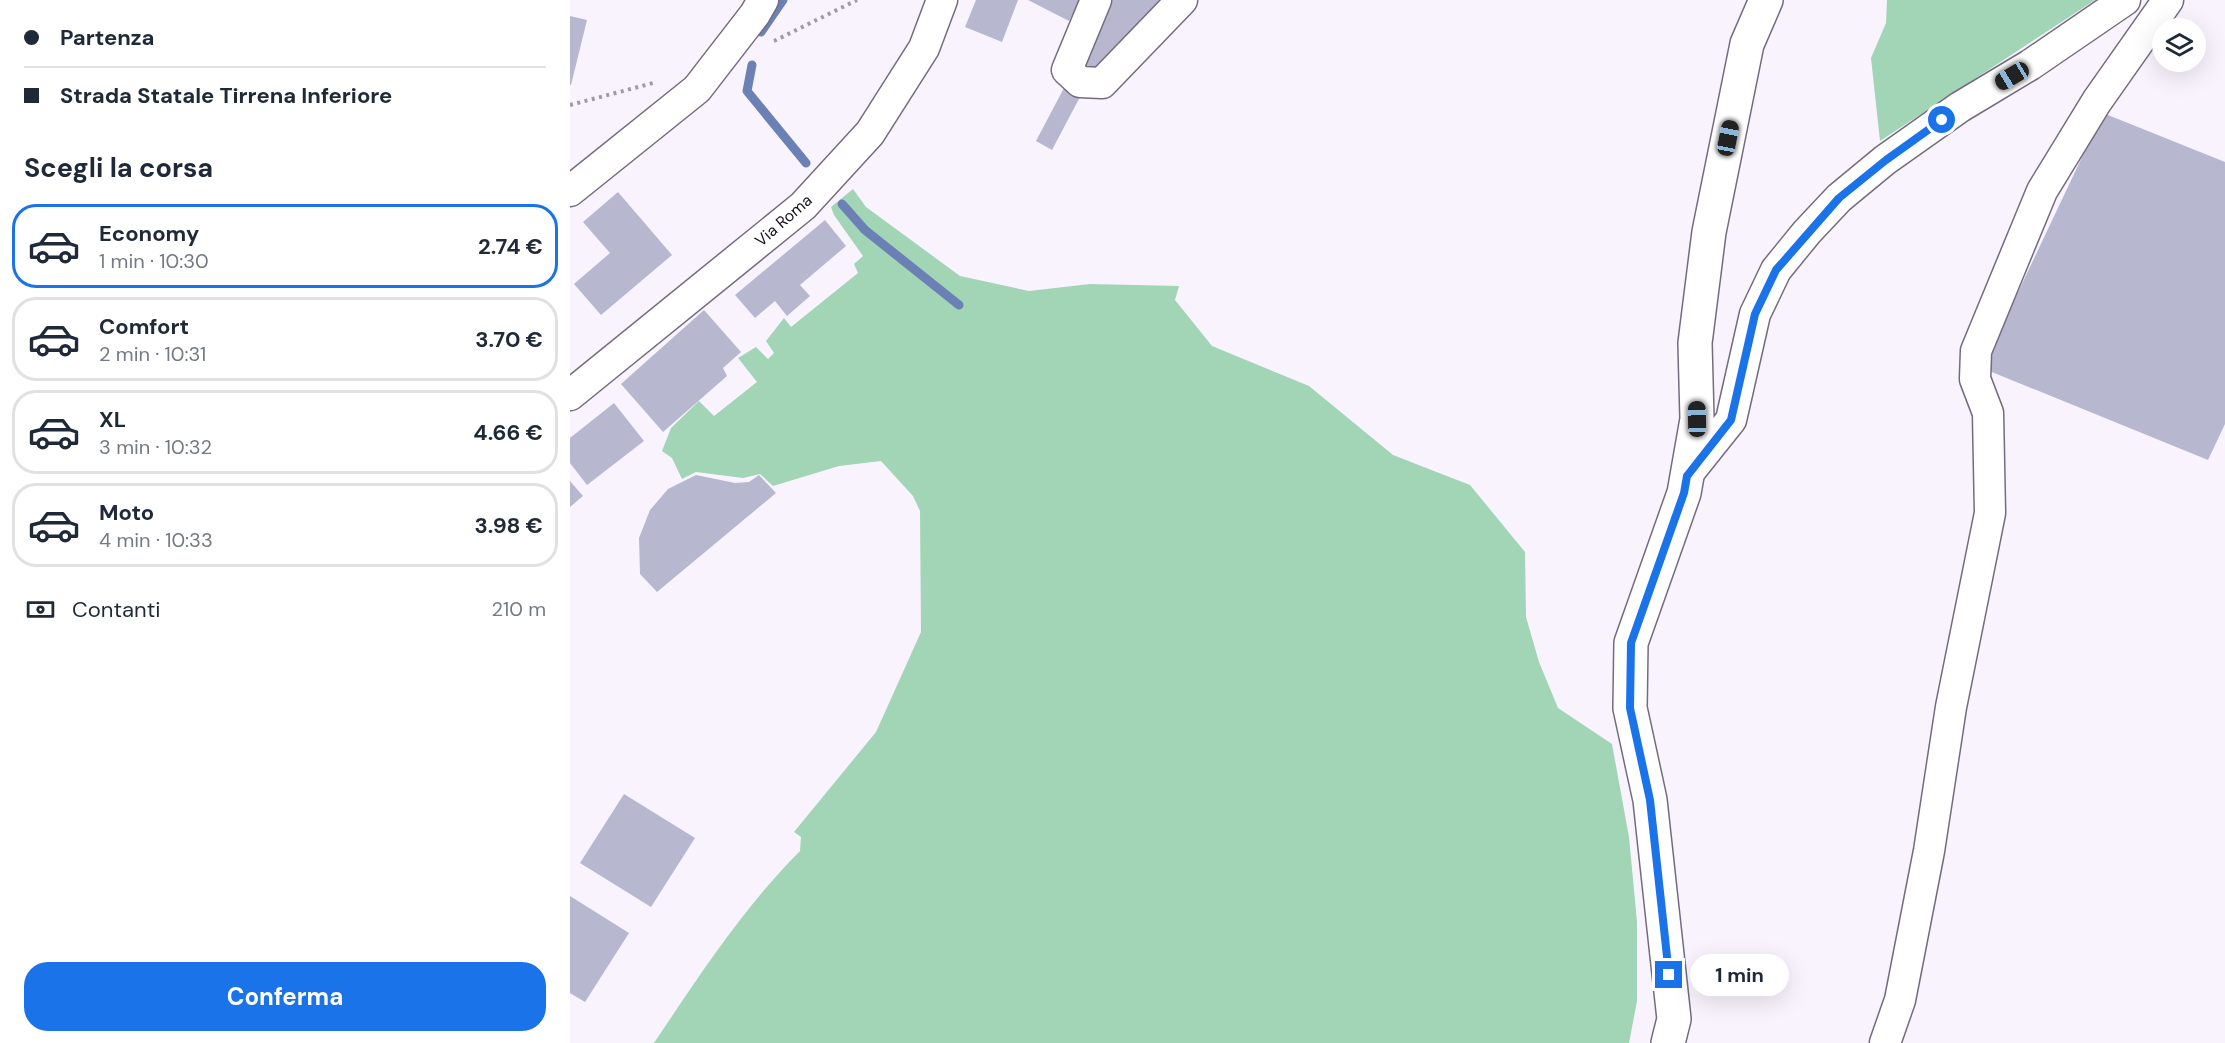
<!DOCTYPE html>
<html lang="it">
<head>
<meta charset="utf-8">
<style>
  body { margin:0; font-family:"DM Sans",sans-serif; background:#f6f6f7; color:#1f2937; height:100vh; display:flex; flex-direction:column; font-size:22px; white-space:nowrap }
  * { box-sizing:border-box; margin:0 }
  p { font-size:20px; color:#747a83 }
  .icon { flex:none; width:33px; height:33px; fill:none; stroke:currentColor; stroke-width:2; stroke-linecap:round; stroke-linejoin:round }
  .map { position:relative; flex:1; overflow:hidden }
  .sheet { display:flex; flex-direction:column; background:#fff; width:570px }
  .sheet>* { flex:none }
  .guide { display:grid; align-content:center; height:132px; padding:0 24px; background:#fff }
  .buttons { position:absolute; left:1582px; top:18px; display:grid; gap:12px }
  .buttons a { display:grid; place-items:center; width:54px; height:54px; border-radius:50%; background:#fff; box-shadow:0 6px 24px #0002; font-size:30px }
  .end { position:absolute; width:27px; height:27px; margin:-14px; border:8px solid #1a73e8; background:#fff; box-shadow:0 0 0 3px #fff }
  .from { border-radius:50% }
  .bubble { position:absolute; height:42px; border-radius:21px; background:#fff; box-shadow:0 6px 24px #0002; font-size:20px; font-weight:700; line-height:42px; text-align:center }
  .car { position:absolute; width:18px; height:36px; margin:-18px -9px; border-radius:8px; box-shadow:0 0 4px 2px #0007; background:linear-gradient(#222 24%,#8ab4d8 0 40%,#222 0 76%,#8ab4d8 0 86%,#222 0) }
  .guide b { display:flex; align-items:center; gap:21px; height:57px; font-size:22px }
  .guide b+b { border-top:2px solid #e0e1e3 }
  .guide i { width:15px; height:15px; background:#1f2937 }
  ul { padding:0; list-style:none }
  li { display:flex; align-items:center; gap:18px; height:84px; margin:0 12px 9px; padding:0 12px; border:3px solid #e0e1e3; border-radius:24px }
  li div { flex:1 }
  li b { display:block; font-size:22px }
  li em { font-style:normal; font-weight:700 }
  li.active { border-color:#1a73e8 }
  li>.icon { width:54px; height:54px; stroke-width:1.5 }
  h2 { padding:0 24px; font-size:27px; line-height:72px }
  .pay { display:flex; align-items:center; gap:15px; height:66px; padding:0 24px; font-size:22px }
  .pay p { margin-inline-start:auto }
  .button { display:flex; gap:12px; margin-top:auto; padding:12px 24px }
  .button a { flex:1; height:69px; border-radius:24px; background:#1a73e8; color:#fff; font-size:24px; font-weight:700; line-height:69px; text-align:center }
  main { display:flex; flex:1; min-height:0 }
  .map>svg:first-child { display:block }
</style>
</head>
<body>
<main>
<section class="sheet">
<div class="guide">
<b><i class="from"></i>Partenza</b>
<b><i></i>Strada Statale Tirrena Inferiore</b>
</div>
<h2>Scegli la corsa</h2>
<ul>
<li class="active"><svg class="icon" aria-label="car" viewBox="0 0 24 24"><path d="M5 17H2v-5l4-1 3-4h7l3 4 3 1v5h-3M9 17h6M6 11h13"/><circle cx="7" cy="17" r="2"/><circle cx="17" cy="17" r="2"/></svg><div><b>Economy</b><p>1 min · 10:30</p></div><em>2.74 €</em></li>
<li><svg class="icon" aria-label="car" viewBox="0 0 24 24"><path d="M5 17H2v-5l4-1 3-4h7l3 4 3 1v5h-3M9 17h6M6 11h13"/><circle cx="7" cy="17" r="2"/><circle cx="17" cy="17" r="2"/></svg><div><b>Comfort</b><p>2 min · 10:31</p></div><em>3.70 €</em></li>
<li><svg class="icon" aria-label="car" viewBox="0 0 24 24"><path d="M5 17H2v-5l4-1 3-4h7l3 4 3 1v5h-3M9 17h6M6 11h13"/><circle cx="7" cy="17" r="2"/><circle cx="17" cy="17" r="2"/></svg><div><b>XL</b><p>3 min · 10:32</p></div><em>4.66 €</em></li>
<li><svg class="icon" aria-label="car" viewBox="0 0 24 24"><path d="M5 17H2v-5l4-1 3-4h7l3 4 3 1v5h-3M9 17h6M6 11h13"/><circle cx="7" cy="17" r="2"/><circle cx="17" cy="17" r="2"/></svg><div><b>Moto</b><p>4 min · 10:33</p></div><em>3.98 €</em></li>
</ul>
<div class="pay"><svg class="icon" aria-label="cash" viewBox="0 0 24 24"><path d="M3 7h18v10H3z"/><circle cx="12" cy="12" r="2"/></svg>Contanti<p>210 m</p></div>
<div class="button"><a>Conferma</a></div>
</section>
<div class="map">
<svg width="1655" height="1043" viewBox="0 0 1655 1043">
  <rect width="100%" height="100%" fill="#f8f3fd"/>
  <g fill="#a1d5b6">
    <path d="M1317,0H1525L1310,141L1301,58L1316,23Z"/>
    <path d="M283,189L296,207L390,276L459,291L520,284L609,286L605,300L642,346L739,386L823,455L900,485L955,552L956,617L969,662L988,708L1042,744L1059,837L1067,922V1001L1059,1043H84C129,976 173,908 230,851L231,837L224,832L306,732L351,632L350,511L343,496L311,461L269,466L203,486L190,474L173,478L126,472L112,479L102,458L92,451L101,428L129,401L144,416L187,382L168,358L186,347L198,359L204,353L196,341L214,318L221,327L288,273L284,264L293,256L264,215L261,207Z"/>
  </g>
  <g fill="none" stroke-linecap="round" stroke-linejoin="round">
    <g stroke="#6b81b5" stroke-width="9">
      <path d="M191,32L213,0"/>
      <path d="M182,65L177,91L236,163"/>
      <path d="M272,204L295,230L389,305"/>
    </g>
  </g>
  <g fill="#b8b7d0">
    <path d="M406,0H448L432,42L395,27Z"/>
    <path d="M458,0H510L499,21Z"/>
    <path d="M531,0H592L530,76L507,72Z"/>
    <path d="M0,16L17,20L1,85H0Z"/>
    <path d="M495,86L511,95L482,150L466,141Z"/>
    <path d="M1533,113L1655,162V424L1638,460L1412,368Z"/>
    <path d="M48,192L102,255L31,315L4,284L40,253L13,222Z"/>
    <path d="M255,220L276,246L230,285L240,296L217,316L205,301L185,318L165,295Z"/>
    <path d="M134,310L171,352L153,368L157,376L93,432L51,384Z"/>
    <path d="M44,403L74,441L17,485L0,463V438Z"/>
    <path d="M126,475L165,483L179,482L189,475L206,493L87,592L70,574L69,538L80,510L98,489Z"/>
    <path d="M0,481L13,496L0,507Z"/>
    <path d="M54,794L125,838L81,907L10,863Z"/>
    <path d="M0,896L59,933L15,1002L0,993Z"/>
  </g>
  <g fill="none" stroke-linecap="round" stroke-linejoin="round">
    <defs>
      <g id="minor">
        <path d="M526,0L497,70L510,82L532,83L612,0"/>
        <path d="M0,191L127,89L185,14L193,0"/>
        <path d="M0,395L233,206L300,133L354,48L372,0"/>
        <path d="M1117,475L1161,420L1185,314L1206,270L1237,232L1269,198L1315,160L1390,107L1460,65L1555,0"/>
        <path d="M1315,1043L1330,1000L1359,851L1381,707L1420,513L1418,413L1405,379L1406,351L1472,191L1527,101L1598,0"/>
      </g>
      <path id="major" d="M1098,1043L1104,1019L1080,800L1060,708L1061,643L1114,493L1127,419L1125,343L1139,232L1177,44L1196,0"/>
    </defs>
    <use href="#minor" stroke="#756b81" stroke-width="33"/>
    <use href="#major" stroke="#756b81" stroke-width="36"/>
    <g stroke="#9f9aa4" stroke-width="4" stroke-dasharray="3 4.5" stroke-linecap="butt">
      <path d="M204,41L287,0"/>
      <path d="M0,105L87,82"/>
    </g>
    <use href="#minor" stroke="#fff" stroke-width="30"/>
    <use href="#major" stroke="#fff" stroke-width="33"/>
  </g>
  <g fill="none" stroke-linecap="round" stroke-linejoin="round">
    <path stroke="#1a73e8" stroke-width="8" d="M1099,975L1080,800L1060,708L1061,643L1114,493L1117,476L1161,420L1185,314L1206,270L1269,198L1316,160L1372,120"/>
  </g>
  <g text-anchor="middle" stroke-width="4.5" stroke-linejoin="round" paint-order="stroke">
    <g font-size="16" fill="#16121a" stroke="#fff">
      <text transform="translate(213 220) rotate(-41)" y="6">Via Roma</text>
    </g>
  </g>
</svg>
<div class="buttons">
<a><svg class="icon" aria-label="layers" viewBox="0 0 24 24"><path d="M12 4l9 5-9 5-9-5zM3 14l9 5 9-5"/></svg></a>
</div>
<i class="end from" style="left:1372px;top:120px"></i>
<i class="end" style="left:1099px;top:975px"></i>
<div class="bubble" style="left:1120px;top:954px;width:99px">1 min</div>
<i class="car" style="left:1442px;top:76px;rotate:239deg"></i>
<i class="car" style="left:1158px;top:138px;rotate:11deg"></i>
<i class="car" style="left:1127px;top:419px;rotate:359deg"></i>
</div>
</main>
</body>
</html>
